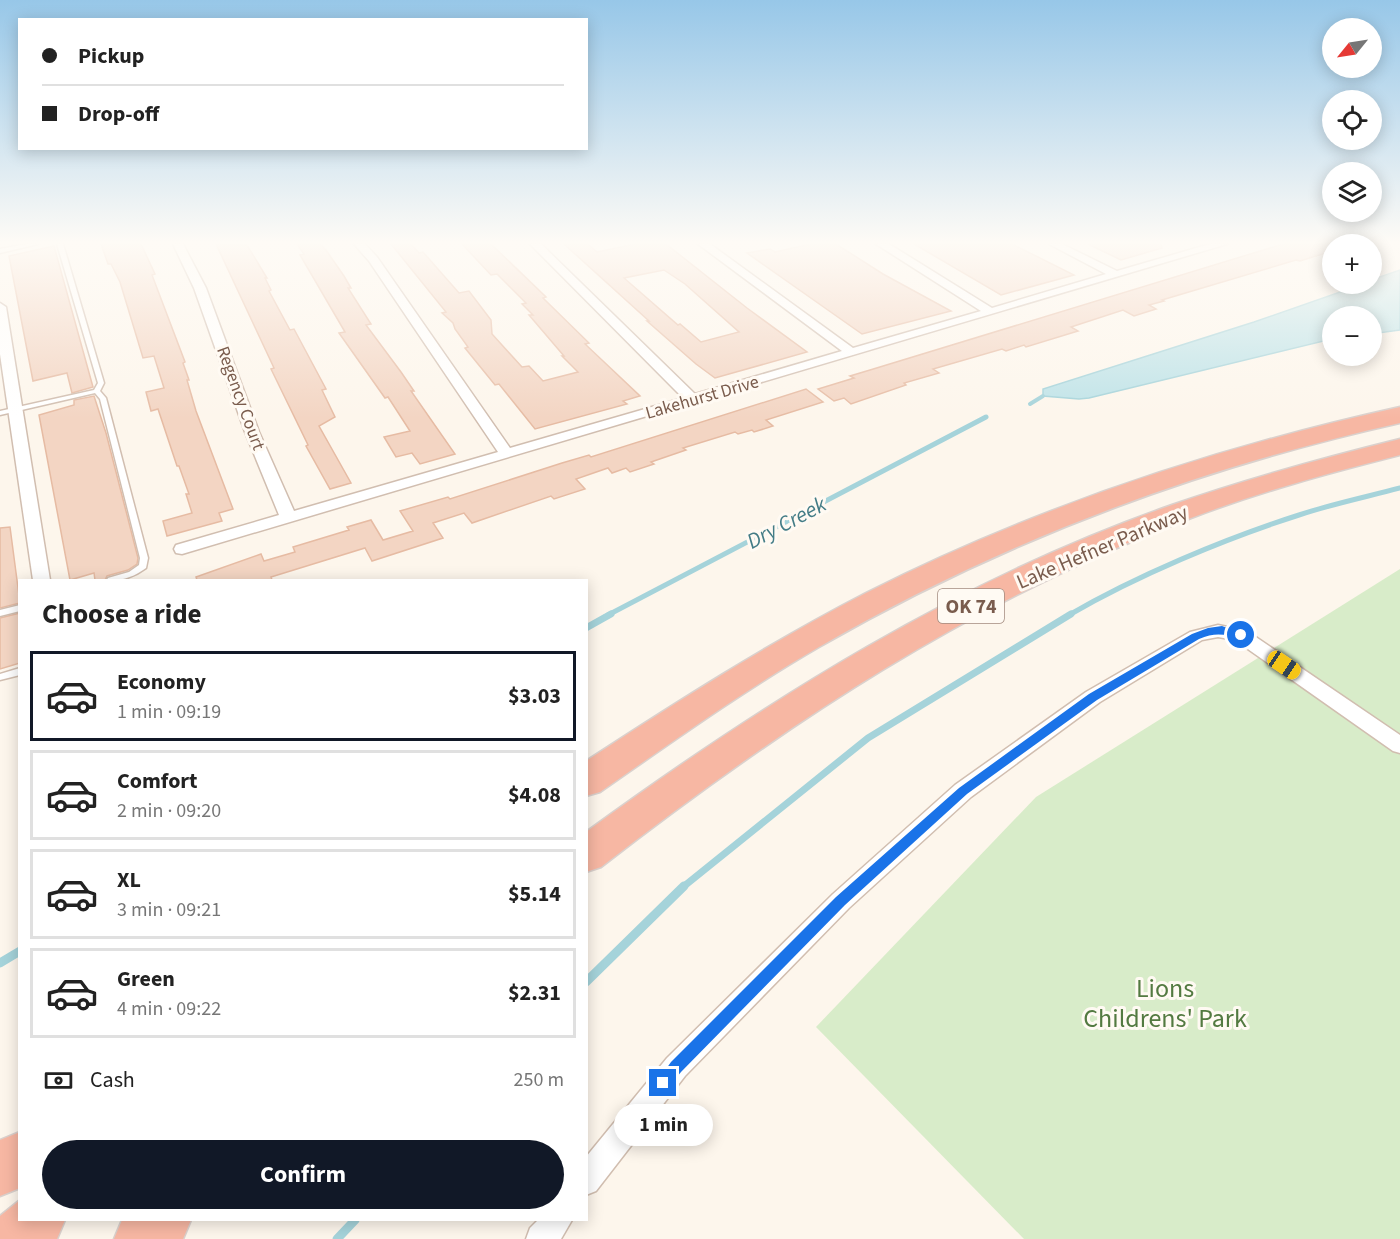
<!DOCTYPE html>
<html lang="en">
<head>
<meta charset="utf-8">
<style>
  body { margin:0; font-family:"Source Sans 3",sans-serif; background:#f6f6f6; color:#222; height:100vh; display:flex; flex-direction:column; font-size:22px; white-space:nowrap }
  * { box-sizing:border-box; margin:0 }
  p { font-size:20px; color:#767676 }
  .icon { flex:none; width:33px; height:33px; fill:none; stroke:currentColor; stroke-width:2; stroke-linecap:round; stroke-linejoin:round }
  .map { position:relative; flex:1; overflow:hidden }
  .side { position:absolute; left:18px; top:579px; width:570px; height:642px; display:flex; flex-direction:column; background:#fff; border-radius:0px; box-shadow:0 3px 15px #0003 }
  .side>* { flex:none }
  .banner { position:absolute; left:18px; top:18px; width:570px; height:132px; border-radius:0px; box-shadow:0 3px 15px #0003; display:grid; align-content:center; height:132px; padding:0 24px; background:#fff }
  .needle { width:39px; rotate:240deg }
  .tools { position:absolute; left:1322px; top:18px; display:grid; gap:12px }
  .tools a { display:grid; place-items:center; width:60px; height:60px; border-radius:50%; background:#fff; box-shadow:0 3px 15px #0003; font-size:30px }
  .end { position:absolute; width:27px; height:27px; margin:-14px; border:8px solid #1a73e8; background:#fff; box-shadow:0 0 0 3px #fff }
  .from { border-radius:50% }
  .bubble { position:absolute; height:42px; border-radius:21px; background:#fff; box-shadow:0 3px 15px #0003; font-size:20px; font-weight:700; line-height:42px; text-align:center }
  .car { position:absolute; width:18px; height:36px; margin:-18px -9px; border-radius:8px; box-shadow:0 0 4px 2px #0007; background:linear-gradient(#f5c518 24%,#345 0 40%,#f5c518 0 76%,#345 0 86%,#f5c518 0) }
  .banner b { display:flex; align-items:center; gap:21px; height:57px; font-size:22px }
  .banner b+b { border-top:2px solid #e0e0e0 }
  .banner i { width:15px; height:15px; background:#222 }
  ul { padding:0; list-style:none }
  li { display:flex; align-items:center; gap:18px; height:90px; margin:0 12px 9px; padding:0 12px; border:3px solid #e0e0e0; border-radius:0px }
  li div { flex:1 }
  li b { display:block; font-size:22px }
  li em { font-style:normal; font-weight:700 }
  li.current { border-color:#111827 }
  li>.icon { width:54px; height:54px; stroke-width:1.5 }
  h2 { padding:0 24px; font-size:27px; line-height:72px }
  .pay { display:flex; align-items:center; gap:15px; height:66px; padding:0 24px; font-size:22px }
  .pay p { margin-inline-start:auto }
  .action { display:flex; gap:12px; margin-top:auto; padding:12px 24px }
  .action a { flex:1; height:69px; border-radius:36px; background:#111827; color:#fff; font-size:24px; font-weight:700; line-height:69px; text-align:center }
  .map>svg:first-child { display:block }
</style>
</head>
<body>
<div class="map">
<svg width="1400" height="1239" viewBox="0 0 1400 1239">
  <rect width="100%" height="100%" fill="#fdf6ec"/>
  <path fill="#d8ecc9" d="M1400,569V1239H1024L816,1027L1036,797Z"/>
  <path fill="#bfe3e8" stroke="#a5d3da" stroke-width="1.5" d="M1400,270V330L1371,334V316H1332V339L1089,398L1079,399L1043,396V389L1254,322L1363,284H1371V280Z"/>
  <g fill="none" stroke-linecap="round" stroke-linejoin="round">
    <path stroke="#a5d3da" stroke-width="4" d="M1030,404L1043,396"/>
    <g stroke="#a5d3da" stroke-width="5">
      <path d="M608,615L986,417"/>
      <path d="M1069,615C1136,576 1224,539 1299,515C1332,504 1366,497 1400,488"/>
    </g>
    <g stroke="#a5d3da" stroke-width="7">
      <path d="M586,628L611,614"/>
      <path d="M683,887L868,738L1071,614"/>
    </g>
    <g stroke="#a5d3da" stroke-width="9">
      <path d="M0,963L20,951"/>
      <path d="M586,982L684,886"/>
      <path d="M337,1239L355,1220"/>
    </g>
  </g>
  <g fill="#f3d5c3" stroke="#e6bba3" stroke-width="1.5" fill-rule="evenodd">
    <path d="M101,244H141L155,274L152,275L185,362L183,363L189,380H187L196,411L233,509L219,513L222,521L167,536L163,521L192,513L186,494H189L179,466H177L158,409L151,411L146,392L164,388L154,356L143,358L120,282L111,264H108Z"/>
    <path d="M216,244L247,245L267,278H265L271,290L269,291L290,330L294,329L326,389L322,390L335,417L319,426L351,483L330,489L306,446L308,445L271,369L274,368Z"/>
    <path d="M297,244H320L326,250L344,276L351,288H348L371,324L366,325L401,372L414,391H411L455,454L420,464L412,453L396,457L384,437L410,431L388,397L385,398L339,333L345,332L300,255L304,254Z"/>
    <path d="M391,244H411L419,253L423,252L459,293L469,291L491,320L492,334L522,367L529,366L543,381L578,372L562,356H564L529,315H533L522,304L526,303L497,274L491,275L462,244H491L546,297L543,298L589,343L585,344L640,396L623,401L627,404L535,429L499,384L495,385L465,348L468,347L455,329L453,323L442,313L446,312Z"/>
    <path d="M564,244H588L597,252L635,244H666L747,308L807,352L715,378L696,364L647,321H649ZM664,270L685,284L739,332L701,342L680,324L678,325L624,278Z"/>
    <path d="M810,244H836L883,274L951,311L862,334L747,253L770,249L775,252Z"/>
    <path d="M914,244H1012L1074,275L1001,295Z"/>
    <path d="M1088,244H1161L1162,248L1121,260Z"/>
    <path d="M1283,244H1343H1332V251L1300,261L1296,260L1162,300L1164,301L1149,305L1156,309L1134,316L1123,310L1071,327L1078,331L1026,347L1024,345L1006,351L1002,349L933,369L939,373L904,383L906,385L851,404L844,398L834,401L818,389L854,378L850,376L870,370Z"/>
    <path d="M54,246L93,387L72,393L67,373L33,381L9,256Z"/>
    <path d="M806,389L823,402L766,420L773,426L754,432L752,430L738,434L735,432L683,448L686,450L651,462L654,464L630,472L626,468L612,473L608,468L576,479L585,489L554,499L551,496L472,523L464,513L433,523L443,538L372,561L365,548L271,577L272,580H197L196,577L261,554L264,561L295,552L293,547L349,530L347,527L371,520L383,540L413,531L400,511L448,497L450,499L562,463L589,455L591,457Z"/>
    <path d="M94,396L106,433L138,558L137,564L128,570L107,576L105,580H95L94,573L70,580L39,415L74,405V400Z"/>
    <path d="M10,527L20,603L0,608V528Z"/>
    <path d="M20,613V663L0,669V618Z"/>
  </g>
  <g fill="none" stroke-linecap="round" stroke-linejoin="round">
    <defs>
      <g id="lane">
        <path d="M27,244H38L0,253V249Z"/>
        <path d="M57,244H63L104,383L100,391L106,398L148,558L146,568C134,577 122,581 107,580L108,578L129,572L139,565L140,558L100,399L95,393L0,415V411L94,390L98,383Z"/>
        <path d="M20,605V611L0,616V610Z"/>
        <path d="M20,668V675L0,680V674Z"/>
      </g>
      <g id="street">
        <path d="M173,244H183L206,288L259,432L294,511L498,452L369,261L354,244H365L377,257L510,448L683,398L530,244H541L695,394L842,351L698,244H710L853,348L981,311L876,244H889L992,308L1106,274L1049,244H1062L1117,271L1210,244H1227L182,554L176,553L174,549L176,545L279,515L245,432L194,288Z"/>
        <path d="M0,303L6,307L50,580H33L0,354Z"/>
        <path d="M1218,625L1247,631L1400,735V753L1393,751L1235,640L1218,637L1202,640L1100,702L971,797L849,908L685,1076L596,1191L586,1195V1157L667,1058L833,894L955,785L1086,692L1190,632Z"/>
        <path d="M538,1220H572L561,1239H526L530,1228Z"/>
      </g>
      <g id="highway">
        <path d="M1400,407V423C1194,469 1003,541 819,647C743,691 672,742 600,792L586,796V761C678,701 769,643 866,593C1036,507 1215,448 1400,407Z"/>
        <path d="M1400,439V455C1329,473 1259,492 1191,518C972,600 784,725 601,867L586,872V832C767,700 960,579 1172,505C1247,479 1323,458 1400,439Z"/>
        <path d="M20,1132V1188L0,1196V1140Z"/>
        <path d="M20,1200V1220H65L57,1239H0V1216Z"/>
        <path d="M122,1220H191L183,1239H114Z"/>
      </g>
    </defs>
    <use href="#lane" stroke="#d1beb0" stroke-width="3"/>
    <use href="#street" stroke="#d1beb0" stroke-width="3"/>
    <use href="#highway" stroke="#dad1cd" stroke-width="3"/>
    <use href="#lane" fill="#fff" fill-rule="evenodd"/>
    <use href="#street" fill="#fff" fill-rule="evenodd"/>
    <use href="#highway" fill="#f7b7a3" fill-rule="evenodd"/>
  </g>
  <linearGradient id="sky" x2="0" y2="1"><stop stop-color="#97c7e8"/><stop offset="0.58" stop-color="#fefbf6"/><stop offset="1" stop-color="#fefbf6" stop-opacity="0"/></linearGradient>
  <rect width="1400" height="418" fill="url(#sky)"/>
  <path fill="#1a73e8" d="M1222,626L1246,635L1241,639C1225,634 1215,632 1199,639L1097,700L967,794L845,905L681,1072L668,1088L663,1090L658,1088L656,1083L671,1062L836,897L959,788L1089,694L1192,634L1208,628Z"/>
  <g text-anchor="middle" stroke-width="6" stroke-linejoin="round" paint-order="stroke">
    <g font-size="18" fill="#7a5c4d" stroke="#fffaf3">
      <text transform="translate(702 397) rotate(-16)" y="6">Lakehurst Drive</text>
      <text transform="translate(241 398) rotate(70)" y="6">Regency Court</text>
    </g>
    <rect fill="#fffaf3" stroke="#a28b7f" stroke-width="1.5" x="938" y="589" width="66" height="34" rx="4.5"/>
    <g font-size="20" font-weight="bold" fill="#7a5c4d">
      <text x="971" y="613">OK 74</text>
    </g>
    <g font-size="21" fill="#7a5c4d" stroke="#fffaf3">
      <text transform="translate(1102 547) rotate(-23)" y="7">Lake Hefner Parkway</text>
    </g>
    <g font-size="22" font-style="italic" fill="#437c86" stroke="#fffaf3">
      <text transform="translate(786 522) rotate(-28)" y="8">Dry Creek</text>
    </g>
    <g font-size="26" fill="#537a41" stroke="#fffaf3">
      <text x="1165" y="997">Lions<tspan x="1165" dy="30">Childrens' Park</tspan></text>
    </g>
  </g>
</svg>
<div class="tools">
<a><svg class="needle" viewBox="-14 -14 28 28"><path d="M0-13l5 13h-10z" fill="#e53935"/><path d="M0 13l5-13h-10z" fill="#767676"/></svg></a>
<a><svg class="icon" aria-label="locate" viewBox="0 0 24 24"><circle cx="12" cy="12" r="6"/><path d="M12 2v4M12 18v4M2 12h4M18 12h4"/></svg></a>
<a><svg class="icon" aria-label="layers" viewBox="0 0 24 24"><path d="M12 4l9 5-9 5-9-5zM3 14l9 5 9-5"/></svg></a>
<a>+</a>
<a>−</a>
</div>
<i class="end from" style="left:1241px;top:635px"></i>
<i class="end" style="left:663px;top:1083px"></i>
<div class="bubble" style="left:614px;top:1104px;width:99px">1 min</div>
<i class="car" style="left:1284px;top:665px;rotate:124deg"></i>
<div class="banner">
<b><i class="from"></i>Pickup</b>
<b><i></i>Drop-off</b>
</div>
<section class="side">
<h2>Choose a ride</h2>
<ul>
<li class="current"><svg class="icon" aria-label="car" viewBox="0 0 24 24"><path d="M5 17H2v-5l4-1 3-4h7l3 4 3 1v5h-3M9 17h6M6 11h13"/><circle cx="7" cy="17" r="2"/><circle cx="17" cy="17" r="2"/></svg><div><b>Economy</b><p>1 min · 09:19</p></div><em>$3.03</em></li>
<li><svg class="icon" aria-label="car" viewBox="0 0 24 24"><path d="M5 17H2v-5l4-1 3-4h7l3 4 3 1v5h-3M9 17h6M6 11h13"/><circle cx="7" cy="17" r="2"/><circle cx="17" cy="17" r="2"/></svg><div><b>Comfort</b><p>2 min · 09:20</p></div><em>$4.08</em></li>
<li><svg class="icon" aria-label="car" viewBox="0 0 24 24"><path d="M5 17H2v-5l4-1 3-4h7l3 4 3 1v5h-3M9 17h6M6 11h13"/><circle cx="7" cy="17" r="2"/><circle cx="17" cy="17" r="2"/></svg><div><b>XL</b><p>3 min · 09:21</p></div><em>$5.14</em></li>
<li><svg class="icon" aria-label="car" viewBox="0 0 24 24"><path d="M5 17H2v-5l4-1 3-4h7l3 4 3 1v5h-3M9 17h6M6 11h13"/><circle cx="7" cy="17" r="2"/><circle cx="17" cy="17" r="2"/></svg><div><b>Green</b><p>4 min · 09:22</p></div><em>$2.31</em></li>
</ul>
<div class="pay"><svg class="icon" aria-label="cash" viewBox="0 0 24 24"><path d="M3 7h18v10H3z"/><circle cx="12" cy="12" r="2"/></svg>Cash<p>250 m</p></div>
<div class="action"><a>Confirm</a></div>
</section>
</div>
</body>
</html>
